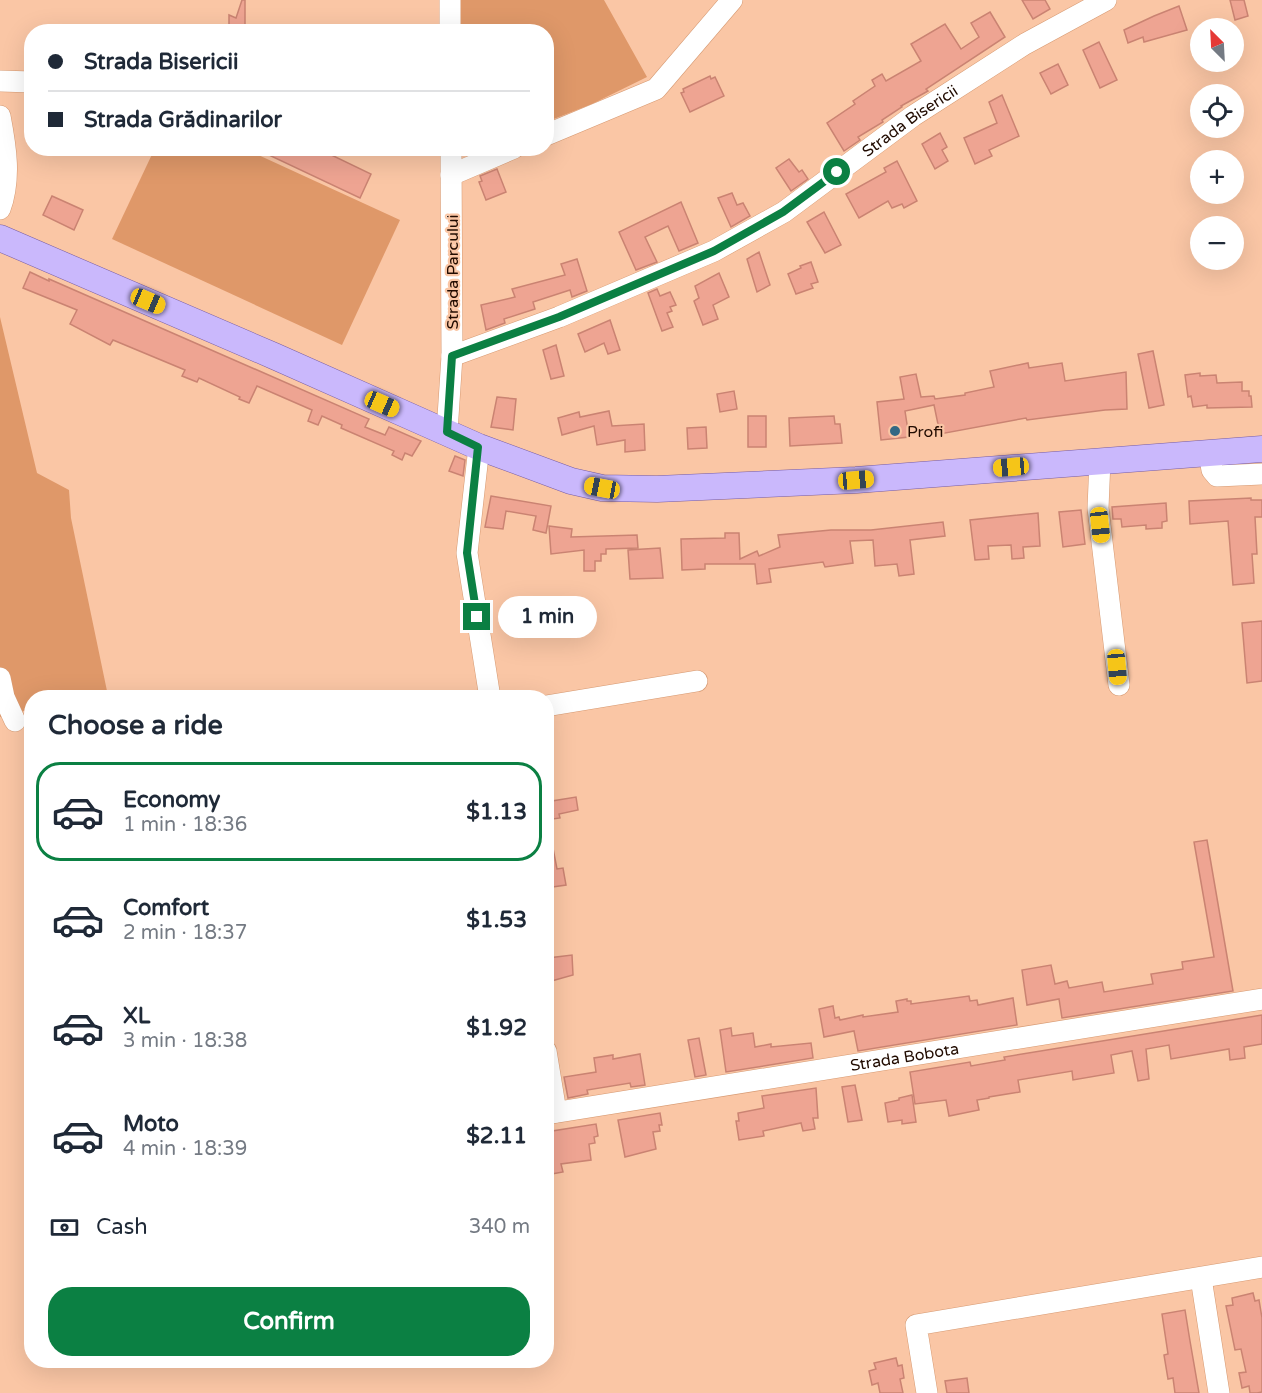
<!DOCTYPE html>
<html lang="en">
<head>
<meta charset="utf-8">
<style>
  body { margin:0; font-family:"Varela Round",sans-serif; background:#f2f2f3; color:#1f2937; height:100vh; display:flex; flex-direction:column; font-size:22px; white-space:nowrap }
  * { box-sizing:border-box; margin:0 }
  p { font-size:20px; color:#747a83 }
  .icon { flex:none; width:33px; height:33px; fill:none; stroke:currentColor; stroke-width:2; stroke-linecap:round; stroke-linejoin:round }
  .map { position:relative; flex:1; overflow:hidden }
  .panel { position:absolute; left:24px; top:690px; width:530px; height:678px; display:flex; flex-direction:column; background:#fff; border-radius:24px; box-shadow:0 6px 24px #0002 }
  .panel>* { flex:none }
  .guide { position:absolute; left:24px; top:24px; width:530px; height:132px; border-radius:24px; box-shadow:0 6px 24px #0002; display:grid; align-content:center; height:132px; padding:0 24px; background:#fff }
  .needle { width:39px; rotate:336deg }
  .controls { position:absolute; left:1190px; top:18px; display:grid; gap:12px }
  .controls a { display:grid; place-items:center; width:54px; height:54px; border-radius:50%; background:#fff; box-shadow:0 6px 24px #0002; font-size:30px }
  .end { position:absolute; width:27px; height:27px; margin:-14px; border:8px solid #0b8043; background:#fff; box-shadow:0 0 0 3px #fff }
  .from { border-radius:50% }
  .bubble { position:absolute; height:42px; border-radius:21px; background:#fff; box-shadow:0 6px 24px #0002; font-size:20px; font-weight:700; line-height:42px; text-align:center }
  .car { position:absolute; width:18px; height:36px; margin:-18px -9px; border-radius:8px; box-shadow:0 0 4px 2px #0007; background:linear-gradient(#f5c518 24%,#345 0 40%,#f5c518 0 76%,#345 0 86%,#f5c518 0) }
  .guide b { display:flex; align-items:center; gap:21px; height:57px; font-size:22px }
  .guide b+b { border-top:2px solid #e0e1e3 }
  .guide i { width:15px; height:15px; background:#1f2937 }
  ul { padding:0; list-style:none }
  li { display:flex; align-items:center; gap:18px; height:99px; margin:0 12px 9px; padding:0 12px; border:3px solid transparent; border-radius:24px }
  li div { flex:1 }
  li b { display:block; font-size:22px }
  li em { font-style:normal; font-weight:700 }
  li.on { border-color:#0b8043 }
  li>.icon { width:54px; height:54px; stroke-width:1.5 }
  h2 { padding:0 24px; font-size:27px; line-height:72px }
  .pay { display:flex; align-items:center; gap:15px; height:66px; padding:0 24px; font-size:22px }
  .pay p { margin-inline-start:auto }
  .action { display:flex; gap:12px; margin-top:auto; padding:12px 24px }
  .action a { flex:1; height:69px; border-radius:24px; background:#0b8043; color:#fff; font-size:24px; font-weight:700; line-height:69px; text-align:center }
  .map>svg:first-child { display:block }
</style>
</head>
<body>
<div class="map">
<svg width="1262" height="1393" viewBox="0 0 1262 1393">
  <rect width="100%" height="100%" fill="#fac6a5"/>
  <g fill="#df9869">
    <path d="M458,0H604L647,77L592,104L546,122V32H458Z"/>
    <path d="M155,148L245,149L400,220L342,345L112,239Z"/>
    <path d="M0,317L37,473L69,490L71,518L107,691L80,697L32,698L31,709L0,717Z"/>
  </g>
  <g fill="#eea492" stroke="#ca8372" stroke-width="1.5">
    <path d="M242,0H245V32H229V15L236,18Z"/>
    <path d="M1022,0H1045L1050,9L1033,19Z"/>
    <path d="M1230,0H1244L1248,16L1235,20Z"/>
    <path d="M1179,6L1187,30L1144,42L1143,37L1128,43L1124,30L1154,16Z"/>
    <path d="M990,12L1005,37L926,89L928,91L901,106L902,107L882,120L883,122L858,137L860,140L844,151L827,123L855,104L853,101L875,86L872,80L882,74L886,81L921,61L911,44L945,24L961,49L979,37L971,23Z"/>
    <path d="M1099,42L1117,80L1100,88L1083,50Z"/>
    <path d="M1058,64L1068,85L1051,94L1040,73Z"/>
    <path d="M710,76L711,79L715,77L724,96L690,112L681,93L684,92L683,89Z"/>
    <path d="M1002,95L1019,136L989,150L992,156L975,164L964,138L997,123L989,102Z"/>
    <path d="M940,133L947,147L942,150L948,161L935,169L922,144Z"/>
    <path d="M254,148H317L371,174L360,198Z"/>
    <path d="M789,159L799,172L802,170L808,179L791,191L776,168Z"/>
    <path d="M897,161L917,201L904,208L902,204L892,208L888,201L859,218L846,194L886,172L884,168Z"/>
    <path d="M497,169L506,192L486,200L479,182L482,181L480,176Z"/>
    <path d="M732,193L737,205L743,203L750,216L731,227L718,198Z"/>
    <path d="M52,196L83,210L74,230L43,215Z"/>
    <path d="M681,202L698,243L679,251L668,226L645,237L657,262L636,270L619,232Z"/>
    <path d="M824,212L841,245L825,253L807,222Z"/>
    <path d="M759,252L770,285L757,292L747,259Z"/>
    <path d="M577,259L587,291L572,297L570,290L533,302L535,309L504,319L505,323L486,330L481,305L515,297L512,289L565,275L561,264Z"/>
    <path d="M811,262L818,282L811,284L813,288L796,294L788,274L801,268L800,266Z"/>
    <path d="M30,272L49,281V279L369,419L365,427L385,435L389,427L421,441L412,456L405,453L402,460L392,455L394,451L341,428L342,425L322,416L318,425L308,421L312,410L257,386L249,403L239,399L240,397L199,378L197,382L182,376L185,370L113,340L110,345L70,324L77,310L23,288Z"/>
    <path d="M719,273L729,297L713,305L718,319L703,325L694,301L699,298L695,286Z"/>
    <path d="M657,289L660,296L670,292L676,305L670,307L672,311L667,313L673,327L662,331L648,293Z"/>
    <path d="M610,320L620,350L608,354L604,343L585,352L578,334Z"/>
    <path d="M556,345L564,376L551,379L543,350Z"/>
    <path d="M1153,351L1164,405L1149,408L1138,354Z"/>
    <path d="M1028,363L1029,368L1062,363L1065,381L1126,372L1127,409L1105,410L1027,420L1026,418L940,434L934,405L905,411L909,437L881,440L877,402L904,399L900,377L916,374L921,397L934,396L935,399L965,395V393L994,387L990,371Z"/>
    <path d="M1200,373V376L1216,375L1217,383L1242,382V391H1249V396H1251L1252,407L1207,408V405L1193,407L1191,396L1188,397L1185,375Z"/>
    <path d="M734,391L737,409L720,412L717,394Z"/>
    <path d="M497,397L516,399L513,430L491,427Z"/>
    <path d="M609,411L612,426L644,424L645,450L625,452V440L597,445L594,426L562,435L558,418L579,412L580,417Z"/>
    <rect x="748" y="416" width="18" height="31"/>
    <path d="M834,416L835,424H840L842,443L790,446L789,418Z"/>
    <path d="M706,427L707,448L688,449L687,428Z"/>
    <path d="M455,456L465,460L463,476L449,471Z"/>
    <path d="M491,496L551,506L546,533L533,530L536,516L506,511L503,529L485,527Z"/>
    <path d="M1251,498V500H1262V517H1255L1257,554H1252L1254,583L1233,585L1228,521L1190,524L1189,501Z"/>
    <path d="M1166,503L1167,521L1162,522V528L1146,529V525L1122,527L1121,519H1113L1112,507Z"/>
    <path d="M1081,510L1085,544L1063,547L1059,512Z"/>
    <path d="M1038,513L1040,546L1023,547L1024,558L1012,559L1011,545L988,546L989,559L975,560L970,520Z"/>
    <path d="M943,522L945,536L910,540L914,574L899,576L897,564L875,566L873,540L850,541L853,563L825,567L823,562L769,569L771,582L757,584L755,564H705V569L682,570L681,539L725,538V533H739L740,559L757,551L759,556L780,547L778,535L831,530H871Z"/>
    <path d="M549,526L572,529L571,537L637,535L638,548L606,549V554H601V561H595V571H584V550L551,554Z"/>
    <path d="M660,548L663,578L630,579L628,550Z"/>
    <path d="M1262,621V681L1247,683L1242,623Z"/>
    <path d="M576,797L578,810L559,814L560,818L546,820V802Z"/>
    <path d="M1207,840L1233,991L1062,1018L1059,999L1027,1005L1022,970L1051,965L1055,984L1067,981L1069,988L1102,982L1104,992L1153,984L1151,974L1183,969L1182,962L1214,957L1194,842Z"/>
    <path d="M546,843H552L557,869L563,868L566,885L546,888Z"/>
    <path d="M572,955L573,975L548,982L546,966L548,964V958Z"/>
    <path d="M969,996L970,1001L977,1000L978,1005L1013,998L1017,1025L858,1051L854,1031L824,1037L819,1009L833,1006L835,1018L839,1017L840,1020L863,1015V1017L898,1012L896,1001L907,999V1001H911V1004Z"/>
    <path d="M1262,1015V1044L1244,1047L1245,1058L1230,1060L1229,1049L1171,1059L1169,1045L1146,1049L1149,1079L1138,1081L1132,1051L1111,1055L1114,1073L1073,1080L1072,1071L1018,1080L1020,1092L989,1097V1098L977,1100L979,1110L949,1116L946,1100L915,1104L910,1072L970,1062L971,1066L1005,1060L1004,1057Z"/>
    <path d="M731,1028L732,1036L753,1033L755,1047L771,1044V1047L811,1043L813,1058L726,1072L720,1030Z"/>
    <path d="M699,1038L706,1075L695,1077L688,1040Z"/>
    <path d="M640,1054L645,1085L631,1087L630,1083L587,1090L588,1094L568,1098L564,1077L596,1072L594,1058L613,1055V1059Z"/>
    <path d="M855,1085L862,1120L848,1122L842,1087Z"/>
    <path d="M816,1088L818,1118H813L815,1129L803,1131L801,1123L763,1131L764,1136L739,1140L736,1121H739L738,1113L764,1108L762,1096Z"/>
    <path d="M912,1095L916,1122L902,1124V1120L888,1122L885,1103L899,1100V1098Z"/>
    <path d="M660,1113L662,1125H659L660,1131L653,1132L656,1149L625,1157L618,1120Z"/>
    <path d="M596,1124L598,1136L594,1137L595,1143L589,1144L591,1160L561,1164L563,1172L546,1175V1132Z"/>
    <path d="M1253,1293L1255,1301L1259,1300L1262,1318V1392L1257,1393H1250L1249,1386L1242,1388L1239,1373L1246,1372L1241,1349L1235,1350L1226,1306L1233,1305L1232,1298Z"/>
    <path d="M1185,1310L1190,1341L1199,1393H1175L1173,1378L1168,1379L1164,1355L1168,1354L1162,1314Z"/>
    <path d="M896,1358L898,1366L902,1365L904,1378L900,1379L903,1393H880L878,1383L872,1385L869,1371L876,1369L874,1363Z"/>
    <path d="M967,1378L969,1393H947L945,1381Z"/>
  </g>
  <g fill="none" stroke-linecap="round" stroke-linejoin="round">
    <defs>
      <g id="minor">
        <path d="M450,32V0"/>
        <path d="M0,81L32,82"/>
        <path d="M0,116C6,147 11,179 0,209"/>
        <path d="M546,135L656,89L732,0"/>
        <path d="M451,175L514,148"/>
        <path id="s1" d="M452,356L559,317L714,251L784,212L913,116L1025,44L1106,0"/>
        <path d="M447,432L452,356L451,148"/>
        <path d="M479,447L467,553L490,698"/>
        <path d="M1209,453L1212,470L1217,476L1262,474"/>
        <path d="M1100,460L1098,508L1119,685"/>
        <path d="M0,678L4,697L15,721"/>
        <path d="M546,706L697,681"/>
        <path d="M546,1051L556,1112"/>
        <path id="s2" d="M546,1114L1262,999"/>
        <path d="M1201,1278L1219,1393"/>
        <path d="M927,1393L916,1325L1262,1267"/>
      </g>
      <path id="major" d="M0,238L274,356L479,447L571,481L602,488L657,489L856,480L1262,449"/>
    </defs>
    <use href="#minor" stroke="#d69971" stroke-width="22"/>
    <use href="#major" stroke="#775ca2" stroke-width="27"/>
    <use href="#minor" stroke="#fff" stroke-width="21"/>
    <use href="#major" stroke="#cab8fc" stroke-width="26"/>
  </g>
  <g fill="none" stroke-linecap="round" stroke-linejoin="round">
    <path stroke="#0b8043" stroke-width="8" d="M477,617L467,553L478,447L447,432L452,356L559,317L714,251L783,212L837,172"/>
  </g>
  <circle fill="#336884" stroke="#fac6a5" stroke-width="2" cx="895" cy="431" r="6"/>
  <g text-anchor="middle" stroke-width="4.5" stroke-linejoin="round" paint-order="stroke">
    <g font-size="16" fill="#210b00" stroke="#fac6a5">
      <text dy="6" stroke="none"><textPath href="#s1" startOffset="518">Strada Bisericii</textPath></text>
      <text transform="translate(452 272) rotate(-90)" y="6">Strada Parcului</text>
      <text dy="6" stroke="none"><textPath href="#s2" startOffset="363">Strada Bobota</textPath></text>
    </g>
    <g font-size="16" fill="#210b00" stroke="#fac6a5" text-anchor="start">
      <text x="907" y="437">Profi</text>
    </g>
  </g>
</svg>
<div class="controls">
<a><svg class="needle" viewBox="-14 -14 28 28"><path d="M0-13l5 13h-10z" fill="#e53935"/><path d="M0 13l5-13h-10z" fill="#747a83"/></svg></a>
<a><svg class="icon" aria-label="locate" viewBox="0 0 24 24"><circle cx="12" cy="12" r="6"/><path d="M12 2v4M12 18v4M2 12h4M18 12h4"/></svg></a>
<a>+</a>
<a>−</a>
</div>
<i class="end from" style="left:837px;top:172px"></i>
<i class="end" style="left:477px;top:617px"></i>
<div class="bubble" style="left:498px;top:596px;width:99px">1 min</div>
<i class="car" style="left:148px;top:301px;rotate:113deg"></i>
<i class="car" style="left:382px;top:404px;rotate:114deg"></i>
<i class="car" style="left:1011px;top:467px;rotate:265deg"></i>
<i class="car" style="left:856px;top:480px;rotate:85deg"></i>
<i class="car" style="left:602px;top:488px;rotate:281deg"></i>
<i class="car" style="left:1100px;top:525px;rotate:174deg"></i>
<i class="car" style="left:1117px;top:667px;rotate:175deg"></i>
<div class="guide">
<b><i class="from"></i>Strada Bisericii</b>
<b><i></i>Strada Grădinarilor</b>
</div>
<section class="panel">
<h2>Choose a ride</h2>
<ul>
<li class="on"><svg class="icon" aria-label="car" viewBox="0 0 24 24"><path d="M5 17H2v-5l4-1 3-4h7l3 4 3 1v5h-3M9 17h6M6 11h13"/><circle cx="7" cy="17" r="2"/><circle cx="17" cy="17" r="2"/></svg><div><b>Economy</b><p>1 min · 18:36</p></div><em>$1.13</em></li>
<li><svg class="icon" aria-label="car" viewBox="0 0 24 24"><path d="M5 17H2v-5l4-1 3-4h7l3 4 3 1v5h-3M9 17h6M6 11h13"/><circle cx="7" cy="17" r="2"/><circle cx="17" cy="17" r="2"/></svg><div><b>Comfort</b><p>2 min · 18:37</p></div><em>$1.53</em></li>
<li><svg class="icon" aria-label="car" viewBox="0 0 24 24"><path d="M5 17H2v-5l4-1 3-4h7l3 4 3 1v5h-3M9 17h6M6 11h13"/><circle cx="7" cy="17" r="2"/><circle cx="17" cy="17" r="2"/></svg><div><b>XL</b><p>3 min · 18:38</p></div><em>$1.92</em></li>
<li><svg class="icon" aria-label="car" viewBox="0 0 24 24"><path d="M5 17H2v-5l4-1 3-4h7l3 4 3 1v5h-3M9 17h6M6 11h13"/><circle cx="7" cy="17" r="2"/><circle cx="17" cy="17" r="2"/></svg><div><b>Moto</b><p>4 min · 18:39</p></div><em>$2.11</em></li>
</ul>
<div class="pay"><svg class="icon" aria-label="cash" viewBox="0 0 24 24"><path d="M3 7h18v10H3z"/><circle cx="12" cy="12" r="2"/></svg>Cash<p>340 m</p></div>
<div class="action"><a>Confirm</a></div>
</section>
</div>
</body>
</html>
